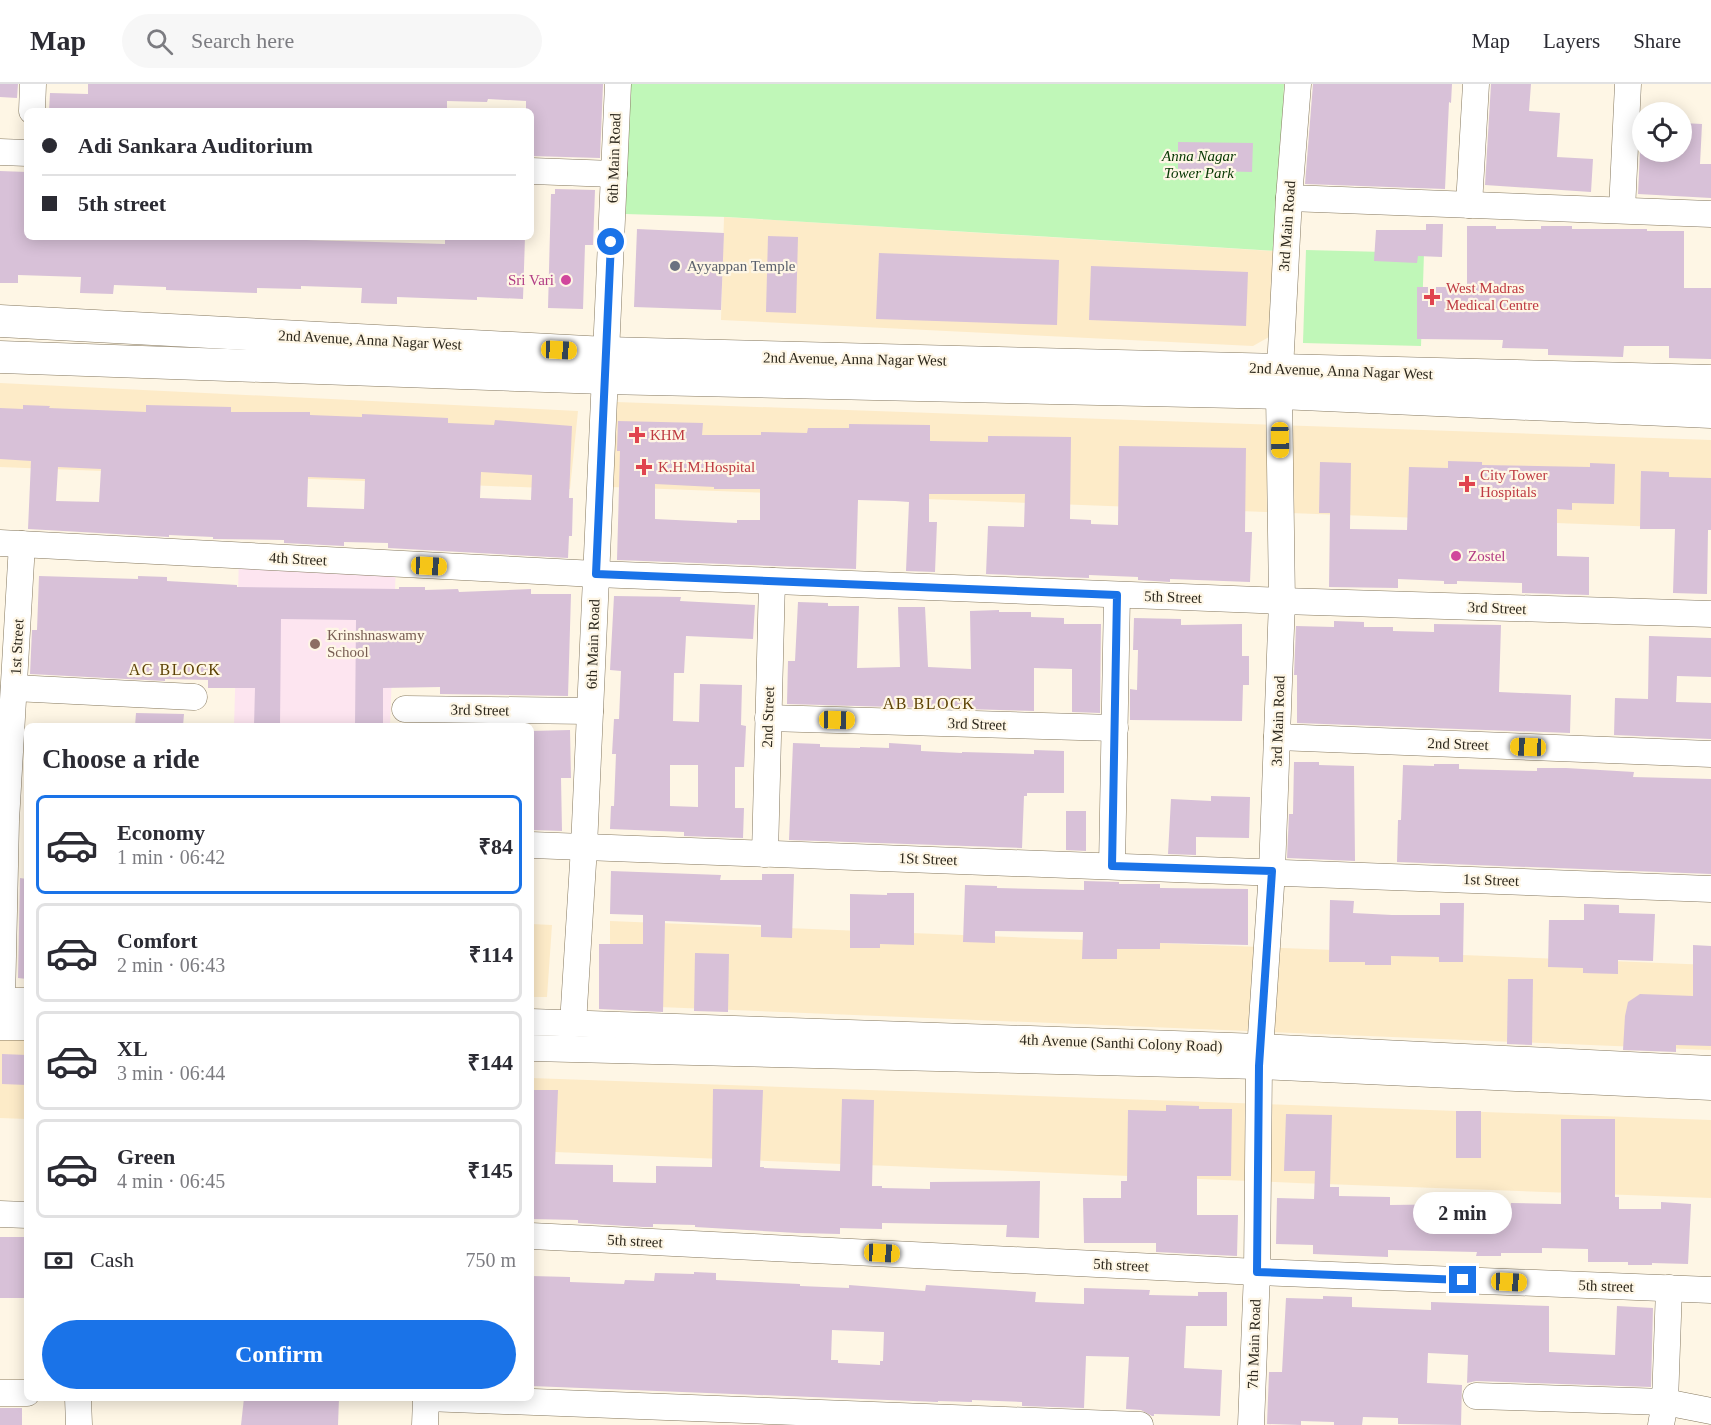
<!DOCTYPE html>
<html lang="en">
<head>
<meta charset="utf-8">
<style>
  body { margin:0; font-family:Georgia,serif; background:#f7f7f7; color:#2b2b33; height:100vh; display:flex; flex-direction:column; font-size:22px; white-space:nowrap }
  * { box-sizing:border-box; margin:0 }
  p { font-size:20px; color:#7c7c81 }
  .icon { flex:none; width:33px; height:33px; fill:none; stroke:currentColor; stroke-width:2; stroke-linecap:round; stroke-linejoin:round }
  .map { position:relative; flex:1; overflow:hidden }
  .drawer { position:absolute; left:24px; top:639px; width:510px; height:678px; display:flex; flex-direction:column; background:#fff; border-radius:9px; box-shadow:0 3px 15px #0003 }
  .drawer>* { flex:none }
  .guide { position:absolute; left:24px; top:24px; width:510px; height:132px; border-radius:9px; box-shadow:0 3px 15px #0003; display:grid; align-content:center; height:132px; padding:0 18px; background:#fff }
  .buttons { position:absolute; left:1632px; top:18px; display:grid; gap:12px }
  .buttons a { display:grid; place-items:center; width:60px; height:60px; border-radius:50%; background:#fff; box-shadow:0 3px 15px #0003; font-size:30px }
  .end { position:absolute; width:27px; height:27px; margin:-14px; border:8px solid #1a73e8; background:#fff; box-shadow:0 0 0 3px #fff }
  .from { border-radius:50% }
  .bubble { position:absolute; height:42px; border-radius:21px; background:#fff; box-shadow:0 3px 15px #0003; font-size:20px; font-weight:600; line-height:42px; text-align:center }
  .car { position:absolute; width:18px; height:36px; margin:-18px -9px; border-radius:8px; box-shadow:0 0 4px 2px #0007; background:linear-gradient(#f5c518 24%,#345 0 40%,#f5c518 0 76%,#345 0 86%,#f5c518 0) }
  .guide b { display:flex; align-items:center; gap:21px; height:57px; font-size:22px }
  .guide b+b { border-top:2px solid #e1e1e2 }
  .guide i { width:15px; height:15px; background:#2b2b33 }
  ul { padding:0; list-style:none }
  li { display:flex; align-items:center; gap:18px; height:99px; margin:0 12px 9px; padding:0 6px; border:3px solid #e1e1e2; border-radius:9px }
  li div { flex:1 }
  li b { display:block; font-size:22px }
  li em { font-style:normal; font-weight:600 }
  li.current { border-color:#1a73e8 }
  li>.icon { width:54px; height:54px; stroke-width:1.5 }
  h2 { padding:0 18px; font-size:27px; line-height:72px }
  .pay { display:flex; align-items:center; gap:15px; height:66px; padding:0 18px; font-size:22px }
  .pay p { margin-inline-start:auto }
  .button { display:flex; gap:12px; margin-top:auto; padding:12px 18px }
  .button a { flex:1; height:69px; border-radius:36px; background:#1a73e8; color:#fff; font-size:24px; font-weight:600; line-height:69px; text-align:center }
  header { display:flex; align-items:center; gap:36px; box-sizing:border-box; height:84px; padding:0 30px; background:#fff; border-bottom:2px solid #e1e1e2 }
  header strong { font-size:28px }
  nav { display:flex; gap:33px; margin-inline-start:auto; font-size:21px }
  .search { width:420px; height:54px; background:#f7f7f7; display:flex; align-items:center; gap:15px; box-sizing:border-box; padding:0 21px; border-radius:33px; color:#7c7c81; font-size:22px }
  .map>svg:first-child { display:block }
</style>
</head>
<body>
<header>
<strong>Map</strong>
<div class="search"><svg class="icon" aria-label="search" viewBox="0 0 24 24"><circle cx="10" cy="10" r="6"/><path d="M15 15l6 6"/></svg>Search here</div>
<nav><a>Map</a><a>Layers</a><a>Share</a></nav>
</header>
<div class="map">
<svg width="1711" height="1341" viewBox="0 0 1711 1341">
  <rect width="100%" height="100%" fill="#fef6e5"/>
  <g fill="#fdebc8">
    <path d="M724,133L1274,167L1269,253L1253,262L721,236Z"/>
    <path d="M0,299L578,327L570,405L0,383Z"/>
    <path d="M616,318L1711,356V445L611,403Z"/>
    <path d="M610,837L1711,881V966L610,921Z"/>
    <path d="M531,840L552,841L547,913H531Z"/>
    <path d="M0,955L27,956V1035L0,1034Z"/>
    <path d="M531,994L1711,1036V1114L1297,1099L531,1067Z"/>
  </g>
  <path fill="#fde5f0" d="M239,474L396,479L390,642H234Z"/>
  <g fill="#c0f7b8">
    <path d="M630,0H1284L1278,167L727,133L625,130Z"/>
    <path d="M1306,166L1424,169L1421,262L1303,259Z"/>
  </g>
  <g fill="#d8c1d8" fill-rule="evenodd">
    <path d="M0,0H18L17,14L0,13Z"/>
    <path d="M88,0H603L600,74L531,72V27H526V17L488,15L487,18L447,17V27H49L50,9L88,10Z"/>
    <path d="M1313,0H1452L1451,19L1449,18L1445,105L1305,100Z"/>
    <path d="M1491,0H1531L1529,27L1560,29L1557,73L1593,75L1591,108L1485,101Z"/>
    <path d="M1682,39L1702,40L1700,80H1711V114L1638,110L1640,68H1682Z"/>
    <path d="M1178,58L1253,59L1252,88L1178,86Z"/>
    <path d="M0,87L27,88V153H206L445,160V153H525L523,215L477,213V216L397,213V220L361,219L362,204L301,202V205L257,204V209L166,206V203L114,201L113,210L80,209L81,193L18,191V199H0Z"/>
    <path d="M555,105L595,106L593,161H585L583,225L548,224L551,110H555Z"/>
    <path d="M1426,140H1443L1442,173L1418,172L1417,179L1374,177L1376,146H1426Z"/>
    <path d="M1467,142H1496V145H1541V142H1572V145H1647V147H1684V204H1711V275L1669,274V262H1624L1623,273L1588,272L1548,271V265L1502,264L1503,256L1417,255V203H1467Z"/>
    <path d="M637,145L724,149L721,226L634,223Z"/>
    <path d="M768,152L798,153L796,229L766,228Z"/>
    <path d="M879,169L1059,176L1057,241L876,235Z"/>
    <path d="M1091,182L1248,188L1246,242L1089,236Z"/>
    <path d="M23,321L50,322L49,324L146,328V321L231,323V328H310V331L362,333V330L448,334V339L494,341L495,336L572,342L569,414H573L572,452H569L568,474L388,464V459L344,458V462L284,459V456L213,455V453L169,451V453L28,445L31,377L0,375V324L23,325ZM58,383L101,385L99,418L56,417ZM481,388L532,391L531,416L480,414ZM308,393L365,395L364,425L307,423Z"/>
    <path d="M618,337L703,339L702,351H761V348L807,349L808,344H849V340L930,341V357L988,358V352L1071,353L1070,435L1091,436V440L1118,441L1119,362L1246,364L1245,448H1252L1250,498L1170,495V498L1138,496V493L1089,491V494L986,490L988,442L1024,443L1025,410H929V438H937L935,488L906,487L909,418L895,417L858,416L856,485L617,476L620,367H617ZM655,400L714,403V405H760V436H737V439L655,435Z"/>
    <path d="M1448,377L1482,378V381L1590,383V379L1615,380L1614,420L1572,419V426L1557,425V472L1589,473V511L1522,509V499L1457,497V500H1444V497L1398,495V504L1329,503L1330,429H1319L1320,378L1351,379L1350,445L1407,446L1409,383L1448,384Z"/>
    <path d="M1641,387L1669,388V393L1711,394V446H1708L1707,510L1673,509L1675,445H1640Z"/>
    <path d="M39,492L138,495V492L167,493V497L237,501V503L399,505V503H425V506L458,505L459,508L531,505V510H571L568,612L440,610V603L383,604V642H355L356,536L281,535L280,642H254L255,604H208V596L165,595V597L30,590L32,546H37Z"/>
    <path d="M614,512L681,513L680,517L755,521L753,555L686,552L684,589H674L673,637L699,638L700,600L742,601L741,641L746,642L744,683H735V724H744L743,754L684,752V748L610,745L611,722H614L616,670H612L614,635H619L621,587L610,586ZM670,681H698V723L670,722Z"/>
    <path d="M798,518L828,519V522H859L857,584L900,583L898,523H925L928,583L971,585L970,527L999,526V528H1031V533L1064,534V540H1101L1100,629L1072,628V585L1034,584V627L787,620L788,577H795Z"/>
    <path d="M1134,534L1181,535V541L1242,540V572H1249V601H1243L1242,637L1130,636V605L1137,606L1138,566H1133Z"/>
    <path d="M1334,537L1364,538V543H1393V547L1434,548V540L1501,541L1499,608L1571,611L1570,649L1297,639V591H1294L1296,542L1334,543Z"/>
    <path d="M1649,552L1711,554V593L1677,592L1676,618L1711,619V655L1614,651L1615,614L1648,615Z"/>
    <path d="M136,629L184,630L183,642H135Z"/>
    <path d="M570,646L571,694H561L562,747L533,746L531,647Z"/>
    <path d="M793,659L820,660V663L860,664V663L889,664V659L921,661V667L962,669V668L1034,670V666L1064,667V709H1027V712H1024L1022,764L789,756Z"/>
    <path d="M1294,678H1319V681L1354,682L1355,777L1287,774L1289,730H1293Z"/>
    <path d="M1434,680H1459V685L1537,687V684H1566L1634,688L1633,693L1711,695V790L1397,778L1398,736H1401L1403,681L1434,682Z"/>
    <path d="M1211,712L1250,713L1249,754L1196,753V771L1168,770L1171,715L1211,717Z"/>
    <path d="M1066,727H1086V767L1066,766Z"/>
    <path d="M611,787L721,791L720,796H762V790H794L792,854L761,853V841L665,837L663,928L599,925V860H643V831L610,830Z"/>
    <path d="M20,794L27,795V895L18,894Z"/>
    <path d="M1084,797L1119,798V800H1160V804L1248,805V861L1160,859V865H1117V875H1082L1083,848L995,847V859L963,858L965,801L997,802V804L1084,806Z"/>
    <path d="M887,809H914V861L880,860V864H850V810L887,811Z"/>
    <path d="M1330,816L1354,817L1353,829L1392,831H1440V819H1464L1463,878H1439V873L1391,872V881H1365V878H1329Z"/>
    <path d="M1584,820L1619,821V829L1655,830L1653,877L1618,876V890L1583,889V884L1548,883L1549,836H1584Z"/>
    <path d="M1693,861L1711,862V962L1676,961V968L1623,966L1625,932L1628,918L1640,910L1693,912Z"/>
    <path d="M695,869L729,870L728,928L694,927Z"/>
    <path d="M1508,895H1533L1532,961L1507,960Z"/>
    <path d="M2,970L27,971V1001L2,1000Z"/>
    <path d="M713,1005L763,1006L760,1083H764V1084L840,1087L842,1015L874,1016L872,1102H882V1104L930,1105V1098L1040,1097L1039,1154L1006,1153L1007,1141L882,1139V1145L840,1144V1150L797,1149L695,1143V1141L653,1140V1143H643L578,1139V1136L531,1135V1006H558L555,1080L613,1081V1098L656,1099V1082L712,1083Z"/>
    <path d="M1166,1021L1199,1022V1025H1232L1231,1092H1197V1131H1238L1237,1172L1156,1168V1159H1084L1083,1114H1121V1097H1127L1128,1026L1166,1027Z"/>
    <rect x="1456" y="1027" width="25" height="47"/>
    <path d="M1286,1030L1332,1031L1330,1103H1339V1112L1390,1113V1121L1466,1120L1465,1127H1510L1511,1119L1561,1120V1035H1615V1113H1619V1125H1661V1118L1691,1120L1688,1180L1652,1179V1181H1628V1178H1588V1165L1542,1164V1169H1501V1172H1476L1477,1168L1388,1166V1173L1313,1170V1161L1276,1160L1277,1114L1314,1115L1315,1087H1284Z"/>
    <rect x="0" y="1153" width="27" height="61"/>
    <path d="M694,1188L716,1189V1196L800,1200V1202L849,1204V1201L925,1207L926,1201L1036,1208L1035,1218L1084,1220V1204L1150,1206L1149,1211L1198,1212V1208H1227V1242H1186L1184,1284L1222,1286L1220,1332L1154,1330V1332H1152L1141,1326L1126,1325L1129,1273L1086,1272L1084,1324L1022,1322V1318L972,1316V1318L938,1317V1318L531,1302V1192L570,1193V1198L624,1200L625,1196L654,1197L655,1189L694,1190ZM832,1246L884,1248L883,1277H880V1281L838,1279V1276H831Z"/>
    <path d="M1323,1212L1352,1213V1223L1431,1226V1218L1549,1222V1268L1615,1271L1617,1222L1653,1224L1651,1303L1476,1297L1467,1299L1468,1271L1428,1269L1427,1299L1462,1301L1461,1341L1398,1340V1334L1363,1333L1362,1341H1334V1338L1301,1337V1341L1267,1340L1269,1288H1282L1286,1214L1323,1215Z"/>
    <path d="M244,1314H339L338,1341H241Z"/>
    <rect x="0" y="1324" width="22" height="17"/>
  </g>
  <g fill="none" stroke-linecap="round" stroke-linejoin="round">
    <defs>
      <g id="minor">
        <path d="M32,27L33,0"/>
        <path d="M0,68L27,69"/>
        <path d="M531,87L614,90"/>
        <path d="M1289,114L1711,130"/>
        <path d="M1469,121L1476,0"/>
        <path d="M1622,126L1628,0"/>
        <path d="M1280,285L1289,114L1298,0"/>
        <path d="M0,459L596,490L1282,517L1711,530"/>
        <path d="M14,604L194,613"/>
        <path d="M405,625L590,627"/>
        <path d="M768,634L1115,644"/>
        <path d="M1277,653L1711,670"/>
        <path d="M531,761L1711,805"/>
        <path d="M765,770L772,497"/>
        <path d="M1112,782L1117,511"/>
        <path d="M0,917H27"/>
        <path d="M2,917L6,737L22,460"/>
        <path d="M531,938L1260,963L1711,985"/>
        <path d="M573,940L584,763L618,0"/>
        <path d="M0,943H27"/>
        <path d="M531,964L1259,982L1711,1003"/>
        <path d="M0,1130L27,1131"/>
        <path d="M531,1152L1257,1188L1711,1206"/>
        <path d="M0,1309H27"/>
        <path d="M1476,1312L1665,1318L1711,1327"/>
        <path d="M78,1314L79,1341"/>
        <path d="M426,1314L1140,1341"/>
        <path d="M425,1341L426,1314"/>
        <path d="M1251,1341L1257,1188L1259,982L1272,787L1282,517L1279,309"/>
        <path d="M1661,1341L1665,1318L1669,1204"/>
      </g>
      <g id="major">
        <path d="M0,237L606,269L1711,297"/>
        <path d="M0,273L604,294L1279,309L1711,328"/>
      </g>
    </defs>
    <use href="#minor" stroke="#85785f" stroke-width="27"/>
    <use href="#major" stroke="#85785f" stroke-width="33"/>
    <use href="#minor" stroke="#fff" stroke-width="26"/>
    <use href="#major" stroke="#fff" stroke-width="32"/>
  </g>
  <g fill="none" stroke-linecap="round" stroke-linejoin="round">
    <path stroke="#1a73e8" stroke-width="8" d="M611,158L596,490L1117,511L1112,782L1272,787L1259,982L1257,1188L1463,1196"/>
  </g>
  <circle fill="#6b7280" stroke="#fef6e5" stroke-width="2" cx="675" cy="182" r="6"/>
  <g fill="#d1479c" stroke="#fef6e5" stroke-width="2">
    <circle cx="566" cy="196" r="6"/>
    <circle cx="1456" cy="472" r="6"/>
  </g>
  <g fill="#e0444e" stroke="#fef6e5" stroke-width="2">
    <path d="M1429 204h6v6h6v6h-6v6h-6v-6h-6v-6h6z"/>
    <path d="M634 342h6v6h6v6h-6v6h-6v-6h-6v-6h6z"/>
    <path d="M641 374h6v6h6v6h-6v6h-6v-6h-6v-6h6z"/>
    <path d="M1464 391h6v6h6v6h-6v6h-6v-6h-6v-6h6z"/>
  </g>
  <circle fill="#8d6e63" stroke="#fef6e5" stroke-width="2" cx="315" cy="560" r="6"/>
  <g text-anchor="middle" stroke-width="4.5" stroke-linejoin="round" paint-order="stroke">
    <g font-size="15" font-style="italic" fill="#053601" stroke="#fef6e5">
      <text x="1199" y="77">Anna Nagar<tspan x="1199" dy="17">Tower Park</tspan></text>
    </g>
    <g font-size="15" fill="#2d281d" stroke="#fef6e5">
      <text transform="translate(614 74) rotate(-88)" y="5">6th Main Road</text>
      <text transform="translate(1287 142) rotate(-86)" y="5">3rd Main Road</text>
      <text transform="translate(370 256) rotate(3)" y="5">2nd Avenue, Anna Nagar West</text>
      <text transform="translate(855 275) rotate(1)" y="5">2nd Avenue, Anna Nagar West</text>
      <text transform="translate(1341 287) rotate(2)" y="5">2nd Avenue, Anna Nagar West</text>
      <text transform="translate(298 475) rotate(3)" y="5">4th Street</text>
      <text transform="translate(1173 513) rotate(2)" y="5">5th Street</text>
      <text transform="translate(1497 524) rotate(2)" y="5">3rd Street</text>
      <text transform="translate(593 560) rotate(-88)" y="5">6th Main Road</text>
      <text transform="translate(17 563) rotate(-87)" y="5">1st Street</text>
      <text transform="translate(480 626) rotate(1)" y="5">3rd Street</text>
      <text transform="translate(768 633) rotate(-88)" y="5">2nd Street</text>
      <text transform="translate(1278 637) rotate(-88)" y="5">3rd Main Road</text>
      <text transform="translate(977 640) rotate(2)" y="5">3rd Street</text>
      <text transform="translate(1458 660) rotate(2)" y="5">2nd Street</text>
      <text transform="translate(928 775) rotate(2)" y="5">1St Street</text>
      <text transform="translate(1491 796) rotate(2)" y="5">1st Street</text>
      <text transform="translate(1121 959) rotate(2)" y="5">4th Avenue (Santhi Colony Road)</text>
      <text transform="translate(635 1157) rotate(3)" y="5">5th street</text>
      <text transform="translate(1121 1181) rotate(3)" y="5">5th street</text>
      <text transform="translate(1606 1202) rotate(2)" y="5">5th street</text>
      <text transform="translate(1254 1260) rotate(-88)" y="5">7th Main Road</text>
    </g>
    <g font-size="15" fill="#5b616d" stroke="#fef6e5" text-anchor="start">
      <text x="687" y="187">Ayyappan Temple</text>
    </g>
    <g font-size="15" fill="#b23c85" stroke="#fef6e5" text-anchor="end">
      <text x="554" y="201">Sri Vari</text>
      <text x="1468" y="477" text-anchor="start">Zostel</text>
    </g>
    <g font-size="15" fill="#be3a42" stroke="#fef6e5" text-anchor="start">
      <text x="1446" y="209">West Madras<tspan x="1446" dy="17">Medical Centre</tspan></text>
      <text x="650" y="356">KHM</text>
      <text x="658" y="388">K.H.M.Hospital</text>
      <text x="1480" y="396">City Tower<tspan x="1480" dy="17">Hospitals</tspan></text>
    </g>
    <g font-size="15" fill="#785e54" stroke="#fef6e5" text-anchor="start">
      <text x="327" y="556">Krinshnaswamy<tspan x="327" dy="17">School</tspan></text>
    </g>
    <g font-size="16" letter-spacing="1.5" fill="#5d4204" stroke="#fef6e5">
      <text x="175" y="591">AC BLOCK</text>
      <text x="929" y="625">AB BLOCK</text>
    </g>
  </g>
</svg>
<div class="buttons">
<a><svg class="icon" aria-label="locate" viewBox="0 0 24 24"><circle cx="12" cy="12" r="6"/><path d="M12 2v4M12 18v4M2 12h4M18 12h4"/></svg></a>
</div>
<i class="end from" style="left:611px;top:158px"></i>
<i class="end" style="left:1463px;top:1196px"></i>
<div class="bubble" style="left:1413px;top:1108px;width:99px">2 min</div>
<i class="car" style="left:559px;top:266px;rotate:93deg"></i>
<i class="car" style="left:1280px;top:356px;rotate:179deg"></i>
<i class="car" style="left:429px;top:482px;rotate:93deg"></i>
<i class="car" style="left:837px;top:636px;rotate:91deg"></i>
<i class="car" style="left:1528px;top:663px;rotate:272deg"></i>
<i class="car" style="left:882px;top:1169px;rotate:93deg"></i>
<i class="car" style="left:1509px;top:1198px;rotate:93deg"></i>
<div class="guide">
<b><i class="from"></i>Adi Sankara Auditorium</b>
<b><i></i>5th street</b>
</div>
<section class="drawer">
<h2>Choose a ride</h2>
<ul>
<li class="current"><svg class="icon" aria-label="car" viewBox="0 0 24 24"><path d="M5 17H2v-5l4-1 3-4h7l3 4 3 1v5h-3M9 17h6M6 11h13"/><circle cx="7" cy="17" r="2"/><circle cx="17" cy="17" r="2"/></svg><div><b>Economy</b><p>1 min · 06:42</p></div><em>₹84</em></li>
<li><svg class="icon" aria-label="car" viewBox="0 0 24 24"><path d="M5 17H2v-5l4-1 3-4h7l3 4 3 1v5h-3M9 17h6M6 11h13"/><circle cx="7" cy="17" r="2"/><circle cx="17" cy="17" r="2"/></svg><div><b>Comfort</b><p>2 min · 06:43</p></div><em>₹114</em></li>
<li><svg class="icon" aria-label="car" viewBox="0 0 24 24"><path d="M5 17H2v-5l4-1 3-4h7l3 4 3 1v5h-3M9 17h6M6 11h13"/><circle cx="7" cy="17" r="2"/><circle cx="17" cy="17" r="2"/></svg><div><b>XL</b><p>3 min · 06:44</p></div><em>₹144</em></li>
<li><svg class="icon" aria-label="car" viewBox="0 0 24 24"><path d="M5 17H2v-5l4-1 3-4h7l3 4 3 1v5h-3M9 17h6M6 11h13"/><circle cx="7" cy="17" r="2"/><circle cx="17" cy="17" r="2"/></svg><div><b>Green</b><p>4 min · 06:45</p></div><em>₹145</em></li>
</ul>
<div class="pay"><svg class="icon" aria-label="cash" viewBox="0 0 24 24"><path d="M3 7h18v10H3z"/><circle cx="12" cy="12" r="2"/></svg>Cash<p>750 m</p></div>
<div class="button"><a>Confirm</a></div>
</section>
</div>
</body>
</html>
